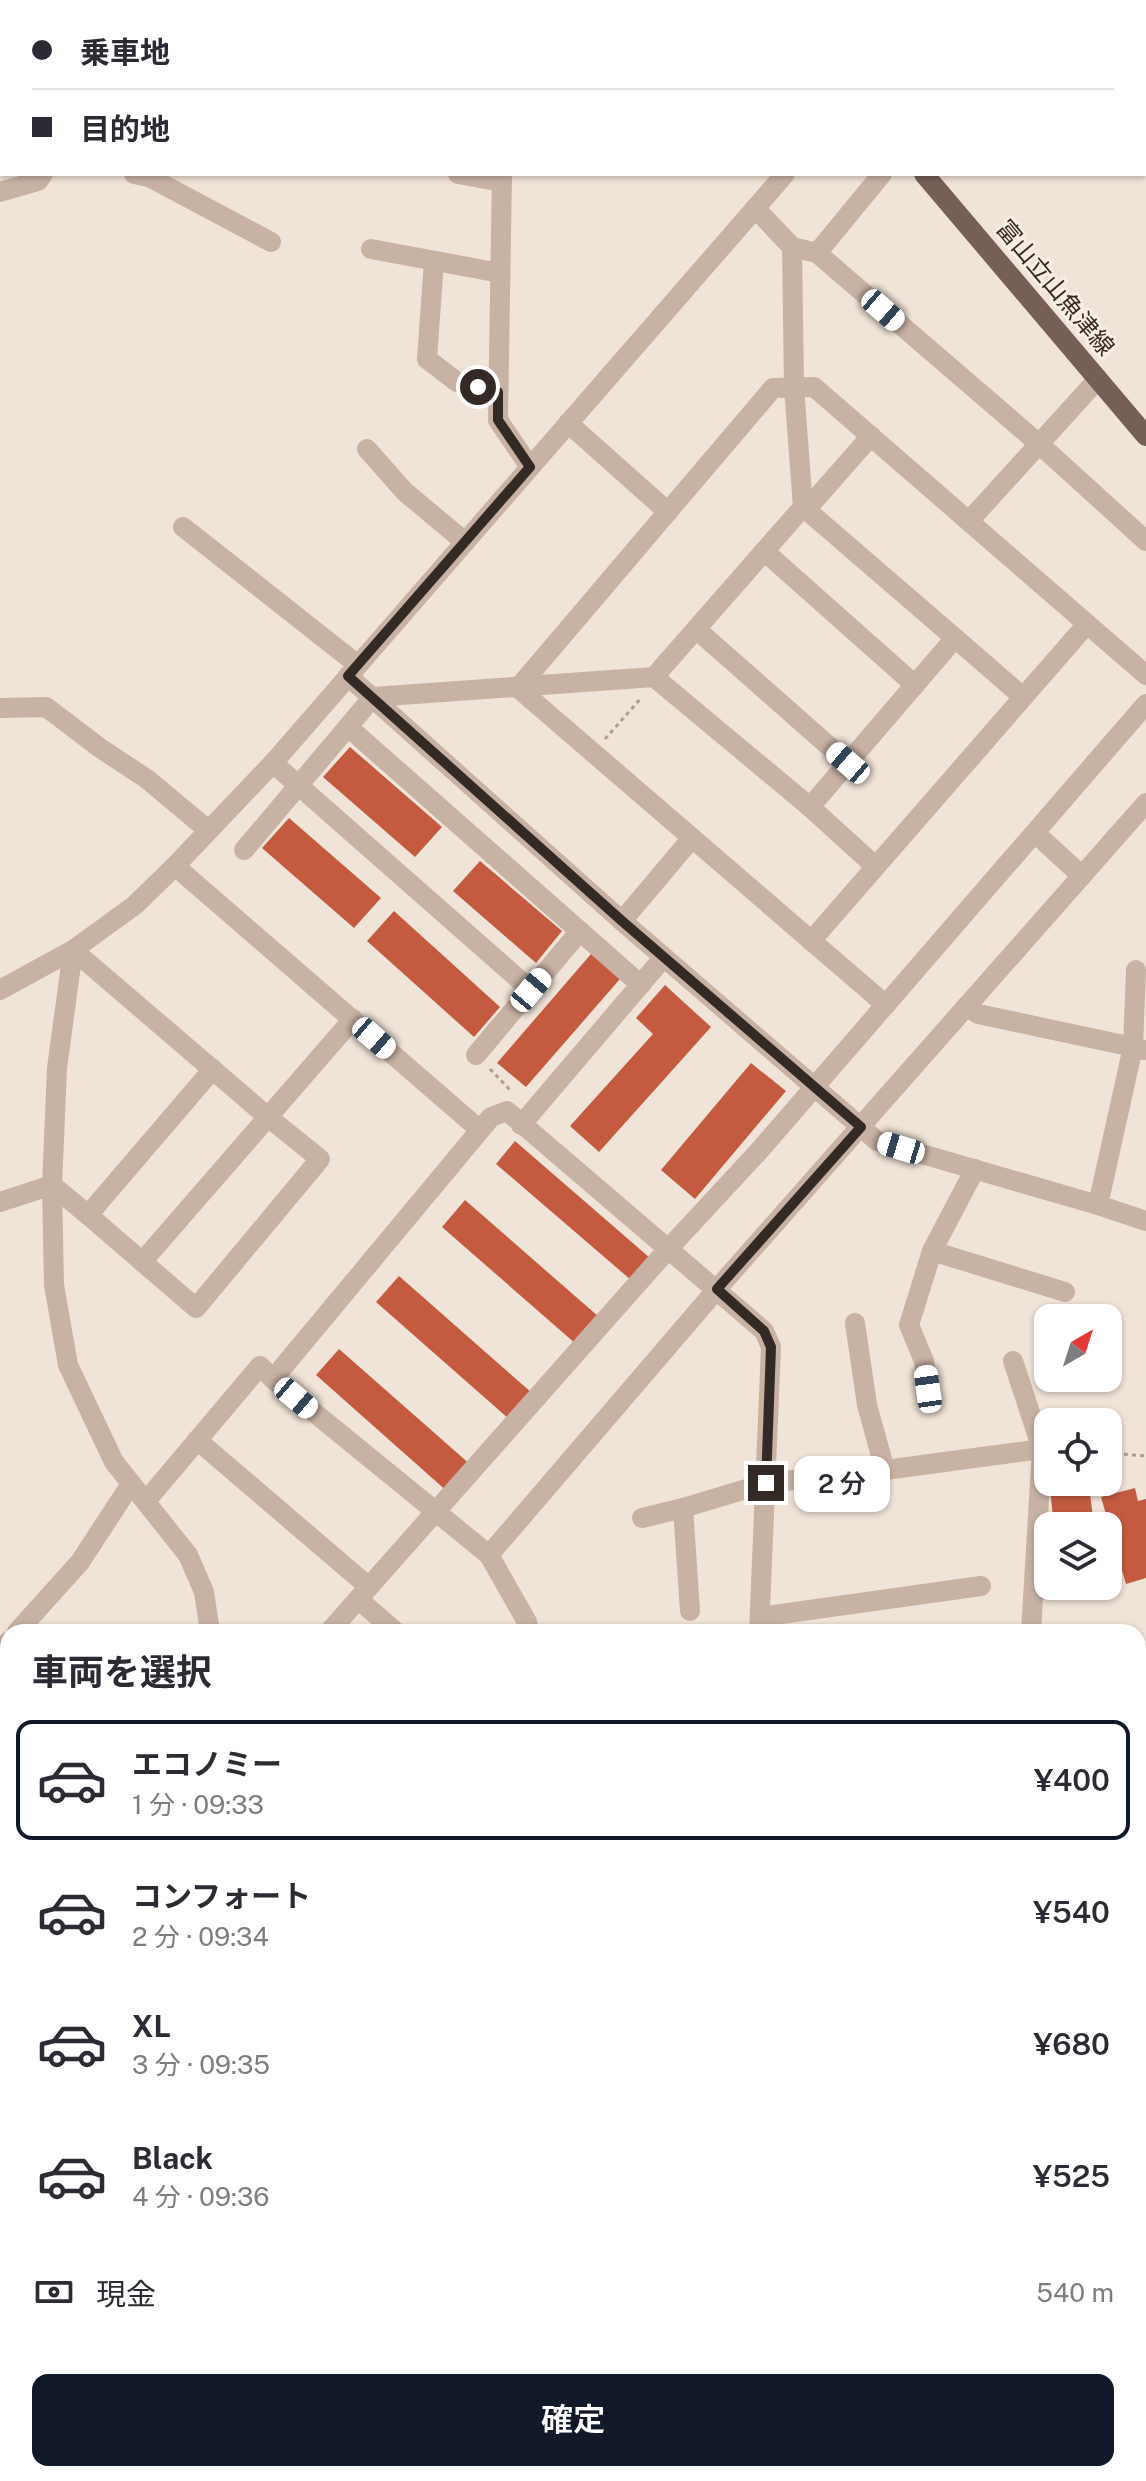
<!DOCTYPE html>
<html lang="ja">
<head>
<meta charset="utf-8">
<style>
  body { margin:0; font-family:"Public Sans","Noto Sans JP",sans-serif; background:#f2f2f3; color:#2b2b33; height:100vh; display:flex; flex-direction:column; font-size:30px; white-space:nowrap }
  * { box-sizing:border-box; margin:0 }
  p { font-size:26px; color:#7c7c81 }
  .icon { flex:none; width:44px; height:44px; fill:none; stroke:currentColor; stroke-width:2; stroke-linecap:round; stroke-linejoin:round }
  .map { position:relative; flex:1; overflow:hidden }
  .drawer { position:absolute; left:0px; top:1624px; width:1146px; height:858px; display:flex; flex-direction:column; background:#fff; border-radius:24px 24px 0 0; box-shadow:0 2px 6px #0004 }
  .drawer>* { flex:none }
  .hud { position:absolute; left:0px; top:0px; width:1146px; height:176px; box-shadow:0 2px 6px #0004; display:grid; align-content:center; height:176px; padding:0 32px; background:#fff }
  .needle { width:52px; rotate:39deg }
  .tools { position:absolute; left:1034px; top:1304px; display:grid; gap:16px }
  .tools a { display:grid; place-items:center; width:88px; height:88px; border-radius:16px; background:#fff; box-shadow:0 2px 6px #0004; font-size:40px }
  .end { position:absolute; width:36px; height:36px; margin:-18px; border:10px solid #332925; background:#fff; box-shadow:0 0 0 4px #fff }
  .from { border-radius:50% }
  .bubble { position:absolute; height:56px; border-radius:16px; background:#fff; box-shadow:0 2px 6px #0004; font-size:26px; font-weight:600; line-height:56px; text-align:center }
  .car { position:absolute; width:24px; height:48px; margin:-24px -12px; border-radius:10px; box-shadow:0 0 6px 2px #0007; background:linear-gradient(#fff 24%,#345 0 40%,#fff 0 76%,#345 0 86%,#fff 0) }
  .hud b { display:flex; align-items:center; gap:28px; height:76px; font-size:30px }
  .hud b+b { border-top:2px solid #e1e1e2 }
  .hud i { width:20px; height:20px; background:#2b2b33 }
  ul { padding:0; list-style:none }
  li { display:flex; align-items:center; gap:24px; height:120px; margin:0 16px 12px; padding:0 16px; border:4px solid transparent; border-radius:16px }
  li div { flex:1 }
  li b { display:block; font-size:30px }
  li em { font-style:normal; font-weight:600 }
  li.selected { border-color:#111827 }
  li>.icon { width:72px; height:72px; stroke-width:1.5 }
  h2 { padding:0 32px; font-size:36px; line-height:96px }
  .pay { display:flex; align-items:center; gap:20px; height:88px; padding:0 32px; font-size:30px }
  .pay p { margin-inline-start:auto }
  .primary-button { display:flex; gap:16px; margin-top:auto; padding:16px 32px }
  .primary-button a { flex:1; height:92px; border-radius:16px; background:#111827; color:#fff; font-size:32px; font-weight:600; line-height:92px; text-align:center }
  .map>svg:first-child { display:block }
</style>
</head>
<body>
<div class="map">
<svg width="1146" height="2481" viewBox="0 0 1146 2481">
  <rect width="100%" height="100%" fill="#f0e3d7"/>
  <g fill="#c45b41">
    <path d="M350,747L442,827L415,857L323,777Z"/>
    <path d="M289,818L381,898L354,928L262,848Z"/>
    <path d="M480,861L562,931L536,963L453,891Z"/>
    <path d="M394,911L500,1007L474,1037L367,941Z"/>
    <path d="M591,954L620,979L526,1087L497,1063Z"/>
    <path d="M665,985L711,1027L599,1152L570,1126L653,1034L636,1018Z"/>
    <path d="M751,1063L786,1091L695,1199L661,1170Z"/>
    <path d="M515,1141L650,1258L631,1280L496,1164Z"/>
    <path d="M465,1200L599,1317L576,1344L442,1227Z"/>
    <path d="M399,1276L532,1393L509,1419L376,1302Z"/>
    <path d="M339,1349L472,1466L449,1493L316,1375Z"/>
    <path d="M1089,1485L1094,1526H1054L1050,1489Z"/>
    <path d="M1135,1488L1138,1501L1146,1499V1578L1126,1584L1101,1497Z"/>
    <path d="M1146,1692V1806H1145L1138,1781V1694Z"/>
  </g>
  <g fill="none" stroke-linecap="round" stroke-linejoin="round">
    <g stroke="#b39c8e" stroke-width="3" stroke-dasharray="4 4" stroke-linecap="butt">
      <path d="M605,739L642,697"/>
      <path d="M490,1069L512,1092"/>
      <path d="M1108,1453L1146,1456"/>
    </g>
    <g stroke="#c8b2a4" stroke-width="20">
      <path d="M537,0L543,2"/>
      <path d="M118,2L119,0"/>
      <path d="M253,2L254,0"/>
      <path d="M506,2V0"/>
      <path d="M927,2L929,0"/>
      <path d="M0,143L2,141"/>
      <path d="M134,174L149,177L271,242"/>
      <path d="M458,174L502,182"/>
      <path d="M502,174L498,420L530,467"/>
      <path d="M0,192L38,181L43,174"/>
      <path d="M755,208L792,247L794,387L803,507L955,638L810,807L654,677L803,507L813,502L871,436"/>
      <path d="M792,247L817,253L1038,443L1146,541"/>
      <path d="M371,249L500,273"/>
      <path d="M817,253L882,174"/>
      <path d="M434,261L427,359L457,382L498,392"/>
      <path d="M568,423L668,512"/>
      <path d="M367,449L405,492L465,542"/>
      <path d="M969,521L1098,379"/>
      <path d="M183,527L358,665"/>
      <path d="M764,551L915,685"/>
      <path d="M696,629L848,763"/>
      <path d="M955,638L1023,697"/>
      <path d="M348,676L622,921L877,1141L1098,1205L1133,1047L978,1014L967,1006"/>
      <path d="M518,688L773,388L814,387L1146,675"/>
      <path d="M518,688L886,1005"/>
      <path d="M0,708L46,707L100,748L147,779L208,830"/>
      <path d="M348,727L641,985"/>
      <path d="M273,763L531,990"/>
      <path d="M810,807L875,866"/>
      <path d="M1035,833L1082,876"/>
      <path d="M244,850L373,697L654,677"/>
      <path d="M175,866L480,1130"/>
      <path d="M622,921L692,838"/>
      <path d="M811,941L1087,624"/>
      <path d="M73,950L57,1068L52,1185L54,1285L68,1365L114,1462L188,1555L204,1592L210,1632"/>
      <path d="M73,950L268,1117L353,1019"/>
      <path d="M1136,970L1133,1047L1144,1050"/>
      <path d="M0,990L73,950L135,905L175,866L273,763L785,174"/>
      <path d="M476,1055L580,931"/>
      <path d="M521,1125L664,957"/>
      <path d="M975,1169L932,1251L1065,1292"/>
      <path d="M0,1202L52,1185L88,1215L213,1069"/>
      <path d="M1098,1205L1146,1221"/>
      <path d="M88,1215L196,1308L320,1159L268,1117L142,1262"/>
      <path d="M1013,1361L1042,1449L1031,1632"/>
      <path d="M273,1379L489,1555L717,1289L1146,803"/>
      <path d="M928,1389L924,1361L909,1325L932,1251"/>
      <path d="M197,1440L369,1587"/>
      <path d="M885,1470L1042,1449"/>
      <path d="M146,1501L260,1366L273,1379L491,1117L507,1111L764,1331L771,1347L759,1632"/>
      <path d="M683,1508L766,1483L885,1470L867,1405L855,1323"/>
      <path d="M642,1518L683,1508L690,1611"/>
      <path d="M489,1555L527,1622L529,1632"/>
      <path d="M358,1599L396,1632"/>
      <path d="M760,1617L981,1586"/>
      <path d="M17,1632L80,1562L131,1484"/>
      <path d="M329,1632L669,1248L759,1151L1146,704"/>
      <path d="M0,1651L8,1642"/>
      <path d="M1138,1655L1146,1653"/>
      <path d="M1138,1679L1146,1677"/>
      <path d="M0,1815L8,1816"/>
      <path d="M0,1838H8"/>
      <path d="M1138,1876L1146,1874"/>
      <path d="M1138,2053L1146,2054"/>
      <path d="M0,2385H8"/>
      <path d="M1138,2414L1146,2432"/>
      <path d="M217,2474L222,2481"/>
      <path d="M432,2474L433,2481"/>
      <path d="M581,2474V2481"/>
      <path d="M925,2474L926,2481"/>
      <path d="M988,2474L989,2481"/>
      <path d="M847,2481L865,2474"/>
      <path d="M1065,2481L1075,2474"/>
    </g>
    <g stroke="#755f56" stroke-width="20">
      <path d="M777,0L778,2"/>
      <path d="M924,174L1146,436"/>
    </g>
  </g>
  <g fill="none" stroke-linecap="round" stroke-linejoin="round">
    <path stroke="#332925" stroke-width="10" d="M478,387L498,392V420L530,467L348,676L622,921L861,1127L717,1289L764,1331L771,1347L766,1483"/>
  </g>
  <g text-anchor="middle" stroke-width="6" stroke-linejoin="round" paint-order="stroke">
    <g font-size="24" fill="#332925" stroke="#f8eee3">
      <text transform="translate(1055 288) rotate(50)" y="8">富山立山魚津線</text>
    </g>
  </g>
</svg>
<div class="tools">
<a><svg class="needle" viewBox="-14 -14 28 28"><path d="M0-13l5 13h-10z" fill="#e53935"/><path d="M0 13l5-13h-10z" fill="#7c7c81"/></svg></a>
<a><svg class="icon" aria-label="locate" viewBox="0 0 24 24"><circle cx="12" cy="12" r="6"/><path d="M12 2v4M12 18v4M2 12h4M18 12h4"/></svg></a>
<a><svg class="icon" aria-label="layers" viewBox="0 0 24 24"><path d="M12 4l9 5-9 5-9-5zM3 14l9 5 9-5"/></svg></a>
</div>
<i class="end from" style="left:478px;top:387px"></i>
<i class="end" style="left:766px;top:1483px"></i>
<div class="bubble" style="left:794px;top:1456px;width:96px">2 分</div>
<i class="car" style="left:883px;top:310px;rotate:131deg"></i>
<i class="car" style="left:848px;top:763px;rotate:311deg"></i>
<i class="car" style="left:531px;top:990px;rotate:40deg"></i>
<i class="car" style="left:374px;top:1038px;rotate:131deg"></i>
<i class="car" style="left:901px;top:1148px;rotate:287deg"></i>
<i class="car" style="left:928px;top:1389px;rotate:352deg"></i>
<i class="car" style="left:296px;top:1398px;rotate:130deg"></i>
<div class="hud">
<b><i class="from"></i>乗車地</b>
<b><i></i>目的地</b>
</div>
<section class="drawer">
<h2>車両を選択</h2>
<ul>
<li class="selected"><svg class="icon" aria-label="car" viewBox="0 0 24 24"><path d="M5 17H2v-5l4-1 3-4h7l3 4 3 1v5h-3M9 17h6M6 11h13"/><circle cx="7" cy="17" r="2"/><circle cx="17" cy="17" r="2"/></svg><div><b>エコノミー</b><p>1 分 · 09:33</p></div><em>¥400</em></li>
<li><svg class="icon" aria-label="car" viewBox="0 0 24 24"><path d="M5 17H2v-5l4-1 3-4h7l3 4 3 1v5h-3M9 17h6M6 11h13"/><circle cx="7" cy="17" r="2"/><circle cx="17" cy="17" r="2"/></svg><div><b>コンフォート</b><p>2 分 · 09:34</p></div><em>¥540</em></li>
<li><svg class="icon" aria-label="car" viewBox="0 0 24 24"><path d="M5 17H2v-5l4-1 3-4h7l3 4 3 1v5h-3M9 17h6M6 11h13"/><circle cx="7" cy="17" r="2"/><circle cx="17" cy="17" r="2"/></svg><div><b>XL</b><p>3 分 · 09:35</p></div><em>¥680</em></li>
<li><svg class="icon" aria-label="car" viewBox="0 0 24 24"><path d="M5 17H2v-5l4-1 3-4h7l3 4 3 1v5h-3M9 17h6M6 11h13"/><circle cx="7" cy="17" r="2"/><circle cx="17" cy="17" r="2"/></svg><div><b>Black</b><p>4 分 · 09:36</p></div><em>¥525</em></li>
</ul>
<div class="pay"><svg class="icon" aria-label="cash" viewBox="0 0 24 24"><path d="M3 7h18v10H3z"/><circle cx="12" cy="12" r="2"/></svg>現金<p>540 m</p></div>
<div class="primary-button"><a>確定</a></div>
</section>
</div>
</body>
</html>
